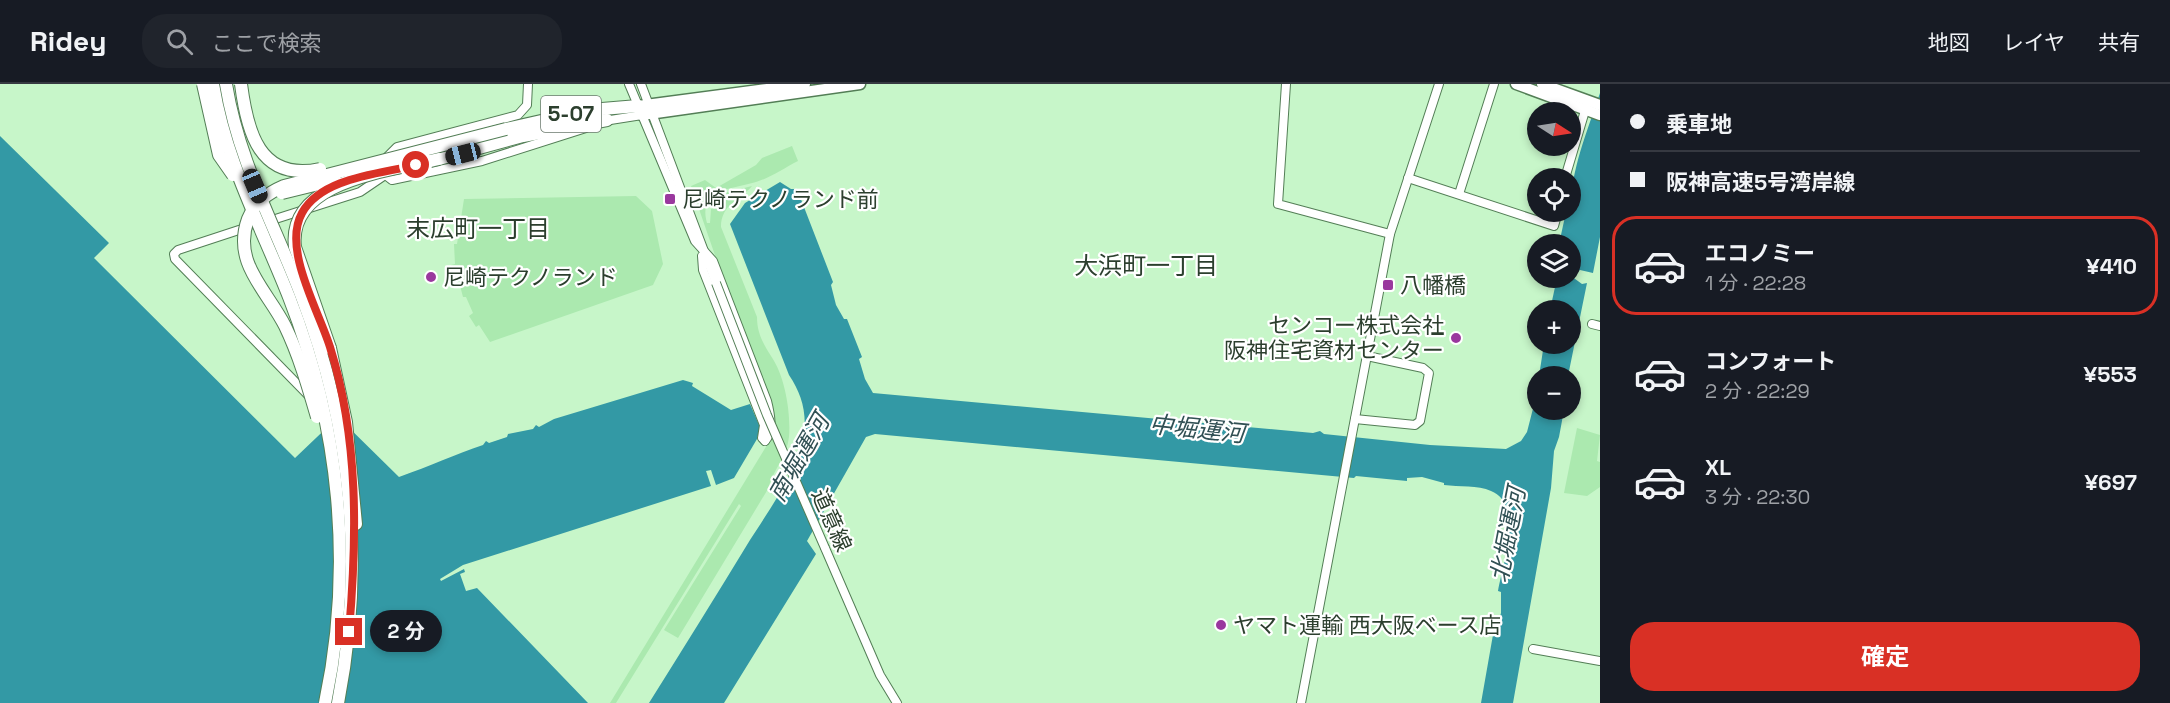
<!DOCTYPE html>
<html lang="ja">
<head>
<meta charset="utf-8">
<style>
  body { margin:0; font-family:"Space Grotesk","Noto Sans JP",sans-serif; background:#20242c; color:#f1f3f6; height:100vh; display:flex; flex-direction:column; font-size:22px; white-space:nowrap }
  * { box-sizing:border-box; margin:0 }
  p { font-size:20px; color:#9ea1a6 }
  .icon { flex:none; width:33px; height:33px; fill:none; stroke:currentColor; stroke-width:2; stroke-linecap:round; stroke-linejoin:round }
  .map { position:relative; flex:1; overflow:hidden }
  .details { display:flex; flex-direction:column; background:#171b24; width:570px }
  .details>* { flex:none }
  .hud { display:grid; align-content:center; height:132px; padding:0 30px; background:#171b24 }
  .needle { width:39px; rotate:102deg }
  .buttons { position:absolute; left:1527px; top:18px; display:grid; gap:12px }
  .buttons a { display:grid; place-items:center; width:54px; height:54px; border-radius:50%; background:#171b24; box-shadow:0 3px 9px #0003; font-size:30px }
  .end { position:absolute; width:27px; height:27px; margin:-14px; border:8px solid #d93025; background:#fff; box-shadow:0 0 0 3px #fff }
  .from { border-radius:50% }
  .bubble { position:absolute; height:42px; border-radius:21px; background:#171b24; box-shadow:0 3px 9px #0003; font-size:20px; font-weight:700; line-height:42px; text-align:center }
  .car { position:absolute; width:18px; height:36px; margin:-18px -9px; border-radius:8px; box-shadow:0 0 4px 2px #0007; background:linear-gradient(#222 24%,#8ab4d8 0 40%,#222 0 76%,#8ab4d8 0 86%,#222 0) }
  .hud b { display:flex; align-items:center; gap:21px; height:57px; font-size:22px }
  .hud b+b { border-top:2px solid #363941 }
  .hud i { width:15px; height:15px; background:#f1f3f6 }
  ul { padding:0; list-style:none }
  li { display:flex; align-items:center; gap:18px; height:99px; margin:0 12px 9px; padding:0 18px; border:3px solid transparent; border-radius:24px }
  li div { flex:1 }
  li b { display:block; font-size:22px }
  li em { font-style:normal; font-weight:700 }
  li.on { border-color:#d93025 }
  li>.icon { width:54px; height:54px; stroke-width:1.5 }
  .cta { display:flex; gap:12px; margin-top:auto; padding:12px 30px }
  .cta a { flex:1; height:69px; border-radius:24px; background:#d93025; color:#fff; font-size:24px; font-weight:700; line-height:69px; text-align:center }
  header { display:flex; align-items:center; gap:36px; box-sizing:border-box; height:84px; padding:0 30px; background:#171b24; border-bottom:2px solid #363941 }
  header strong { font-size:28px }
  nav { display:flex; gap:33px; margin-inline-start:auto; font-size:21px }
  .search { width:420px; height:54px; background:#20242c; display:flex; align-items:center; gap:15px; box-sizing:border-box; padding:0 21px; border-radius:24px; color:#9ea1a6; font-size:22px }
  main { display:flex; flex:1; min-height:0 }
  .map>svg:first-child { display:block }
</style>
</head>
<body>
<header>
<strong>Ridey</strong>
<div class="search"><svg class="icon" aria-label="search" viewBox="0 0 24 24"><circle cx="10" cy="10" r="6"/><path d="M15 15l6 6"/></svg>ここで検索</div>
<nav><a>地図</a><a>レイヤ</a><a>共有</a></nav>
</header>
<main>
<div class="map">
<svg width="1600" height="619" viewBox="0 0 1600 619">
  <rect width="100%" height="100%" fill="#c7f6c9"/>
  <g fill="#abe9af">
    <path d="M792,62L798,77C784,84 770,94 756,98C734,105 697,104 707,139H710L711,125L722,124L726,117L724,109L752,102C741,116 721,120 721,143L757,233C757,249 763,259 771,272C785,292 791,329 789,353C787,372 773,386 768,405L678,554L664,546L741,422L739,420L616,619H610L767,361L717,177L691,102L705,96L716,104L756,81L762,74Z"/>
    <path d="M636,112L652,127L663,180L653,201L490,258L479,241L476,243L469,232L473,229L466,213H463L458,194H454L451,181L455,180L454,160H457L464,115Z"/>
    <path d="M1577,344L1600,351L1597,377L1600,378V403L1587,412L1564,409Z"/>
  </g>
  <g fill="#3399a5">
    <path d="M1600,9V153L1593,189L1580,186L1576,189L1571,188L1570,160H1559L1566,128H1570C1571,85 1587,48 1600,9Z"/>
    <path d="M0,52L109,159L94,174L295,374L338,333L399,393C430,382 456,370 483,361L486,357L489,359L507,353L508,350L533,345L536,341L539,343L554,335L683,296L693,299L692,302L731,326L750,320L760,343L757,355L734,394L716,401L711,386L706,387L711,402L463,481L440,495L441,497L464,485L465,488L460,490L466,507L477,504L588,619H0Z"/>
    <path d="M780,98L791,105H797L833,198L831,201L836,221L844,235H847L862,273L859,275L865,295L873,309L1313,349L1320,347L1324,350L1430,361L1506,365L1521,357L1527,348L1537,309L1538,326H1564L1559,353L1554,367L1551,404L1513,619H1481L1494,545L1497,544L1501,529V508L1498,507C1503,480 1524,420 1491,407C1478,401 1459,403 1444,401V399L1422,393L1407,394V397L1356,392L1354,394L875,350L866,353L807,457L816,470L724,619H649C683,565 717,510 750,456C769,426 799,385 804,351C807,327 801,309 789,291L730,140L745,119Z"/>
    <path d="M1571,192L1582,200L1587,199L1568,292H1539L1544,260H1570V226H1550L1557,194Z"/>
  </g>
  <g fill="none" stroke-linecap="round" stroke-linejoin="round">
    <defs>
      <g id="minor">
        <path d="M528,0L527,21L518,31L397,63L386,74L383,89L392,96L482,77L586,44"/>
        <path d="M629,0L695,157L713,177L767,317C770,329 774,347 765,357"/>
        <path d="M641,0L716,199"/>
        <path d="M1286,0L1278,120L1390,150"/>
        <path d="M604,37L642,31"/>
        <path d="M1408,94L1554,142L1558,128"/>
        <path d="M1565,94L1587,20"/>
        <path d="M1459,110L1494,0"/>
        <path d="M266,138L360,108L385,91"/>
        <path d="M248,143L178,166L174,170L175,175L309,312"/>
        <path d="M702,172L703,186L764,341L762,354L765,357"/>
        <path d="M1592,240L1600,242"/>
        <path d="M1355,335L1415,341L1420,337L1429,289L1423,284L1367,272"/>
        <path d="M825,464L880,591L897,619"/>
        <path d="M1533,565L1600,577"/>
        <path d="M1301,619L1390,150L1439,0"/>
      </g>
      <g id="major">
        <path d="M1516,0L1600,31"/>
        <path d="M1542,0L1600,21"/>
        <path d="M638,22L805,0"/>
        <path d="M642,31L860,0"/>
      </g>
      <g id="highway">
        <path d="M506,45L590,26L638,22"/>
        <path d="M439,75L523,52L607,36"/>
        <path d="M330,264L346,338L356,440"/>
      </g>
    </defs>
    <use href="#minor" stroke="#537e56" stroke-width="10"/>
    <use href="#major" stroke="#537e56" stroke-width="13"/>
    <use href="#highway" stroke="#537e56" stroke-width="14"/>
    <use href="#minor" stroke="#fff" stroke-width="8"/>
    <use href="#major" stroke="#fff" stroke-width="10"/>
    <use href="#highway" stroke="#fff" stroke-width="12"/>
    <defs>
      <path id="minor-bridge" d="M716,199L767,331L825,464"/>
      <g id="highway-bridge">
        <path d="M203,0L219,71L233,91"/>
        <path d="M213,0C225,76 261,142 289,213C340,343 354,483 325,619"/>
        <path d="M226,0C238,76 275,142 302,213C352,344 365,482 338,619"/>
        <path d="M241,0C247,47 259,98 320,85"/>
        <path d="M282,109L335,96"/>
        <path d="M330,264L295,163C287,95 392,87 439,75"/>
        <path d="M317,333C308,302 299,271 285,242C267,206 232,179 248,135C255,118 268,109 284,102L506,45"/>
      </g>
    </defs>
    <use href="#minor-bridge" stroke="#537e56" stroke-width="10" stroke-linecap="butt"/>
    <use href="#highway-bridge" stroke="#537e56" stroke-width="14" stroke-linecap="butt"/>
    <use href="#minor-bridge" stroke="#fff" stroke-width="8"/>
    <use href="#highway-bridge" stroke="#fff" stroke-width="12"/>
  </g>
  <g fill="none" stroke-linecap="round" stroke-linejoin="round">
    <path stroke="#d93025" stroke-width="8" d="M349,548C357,453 359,356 330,263C319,227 282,165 302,129C322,93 381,90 416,81"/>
  </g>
  <g fill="#9a389e" stroke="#fff" stroke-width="2">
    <rect x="664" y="109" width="12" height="12" rx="3"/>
    <circle cx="431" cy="193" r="6"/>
    <rect x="1382" y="195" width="12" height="12" rx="3"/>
    <circle cx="1456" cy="254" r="6"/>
    <circle cx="1221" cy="541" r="6"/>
  </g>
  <g text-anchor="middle" stroke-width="4.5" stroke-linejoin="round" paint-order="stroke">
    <rect fill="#fff" stroke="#6b796d" stroke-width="1.5" x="541" y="12" width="60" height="36" rx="4.5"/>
    <g font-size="21" font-weight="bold" fill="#2c3f2e">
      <text x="571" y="37">5-07</text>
    </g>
    <g font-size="22" fill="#2c3f2e" stroke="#fff" text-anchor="start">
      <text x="682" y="123">尼崎テクノランド前</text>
      <text x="443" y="201">尼崎テクノランド</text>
      <text x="1400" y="209">八幡橋</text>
      <text x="1444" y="249" text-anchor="end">センコー株式会社<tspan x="1444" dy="25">阪神住宅資材センター</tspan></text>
      <text x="1233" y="549">ヤマト運輸 西大阪ベース店</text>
    </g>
    <g font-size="22" fill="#2c3f2e" stroke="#fff">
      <text transform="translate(832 436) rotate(66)" y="8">道意線</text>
    </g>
    <g font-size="24" fill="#2c3f2e" stroke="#fff">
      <text x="478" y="153">末広町一丁目</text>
      <text x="1146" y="190">大浜町一丁目</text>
    </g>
    <g font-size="24" font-style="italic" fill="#315054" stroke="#fff">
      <text transform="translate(1197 345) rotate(6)" y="8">中堀運河</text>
      <text transform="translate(799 374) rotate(-60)" y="8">南堀運河</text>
      <text transform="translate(1508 451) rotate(-79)" y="8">北堀運河</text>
    </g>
  </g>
</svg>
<div class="buttons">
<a><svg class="needle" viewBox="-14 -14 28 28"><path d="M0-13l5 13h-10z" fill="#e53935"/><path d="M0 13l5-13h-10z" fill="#9ea1a6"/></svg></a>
<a><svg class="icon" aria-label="locate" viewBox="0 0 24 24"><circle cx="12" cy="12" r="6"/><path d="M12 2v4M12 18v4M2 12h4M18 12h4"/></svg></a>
<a><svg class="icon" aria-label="layers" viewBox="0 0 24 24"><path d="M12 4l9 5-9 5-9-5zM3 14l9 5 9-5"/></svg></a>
<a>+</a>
<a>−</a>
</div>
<i class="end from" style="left:416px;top:81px"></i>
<i class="end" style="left:349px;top:548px"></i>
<div class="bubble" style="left:370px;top:526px;width:72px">2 分</div>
<i class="car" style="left:463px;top:70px;rotate:256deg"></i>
<i class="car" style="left:255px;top:102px;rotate:157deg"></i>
</div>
<section class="details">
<div class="hud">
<b><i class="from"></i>乗車地</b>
<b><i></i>阪神高速5号湾岸線</b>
</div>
<ul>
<li class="on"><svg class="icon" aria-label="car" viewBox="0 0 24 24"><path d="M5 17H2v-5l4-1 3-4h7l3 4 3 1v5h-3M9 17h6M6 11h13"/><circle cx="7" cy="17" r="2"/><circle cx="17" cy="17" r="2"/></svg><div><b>エコノミー</b><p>1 分 · 22:28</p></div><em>¥410</em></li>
<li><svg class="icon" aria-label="car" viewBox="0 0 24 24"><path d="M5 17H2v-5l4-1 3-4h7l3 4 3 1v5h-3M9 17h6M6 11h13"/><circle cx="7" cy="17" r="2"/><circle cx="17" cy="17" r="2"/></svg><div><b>コンフォート</b><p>2 分 · 22:29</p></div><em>¥553</em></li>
<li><svg class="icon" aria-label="car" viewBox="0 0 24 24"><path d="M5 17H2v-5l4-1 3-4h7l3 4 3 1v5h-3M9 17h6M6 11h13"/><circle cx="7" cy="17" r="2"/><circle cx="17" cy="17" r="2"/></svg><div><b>XL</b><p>3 分 · 22:30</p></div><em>¥697</em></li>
</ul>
<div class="cta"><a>確定</a></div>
</section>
</main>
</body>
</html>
